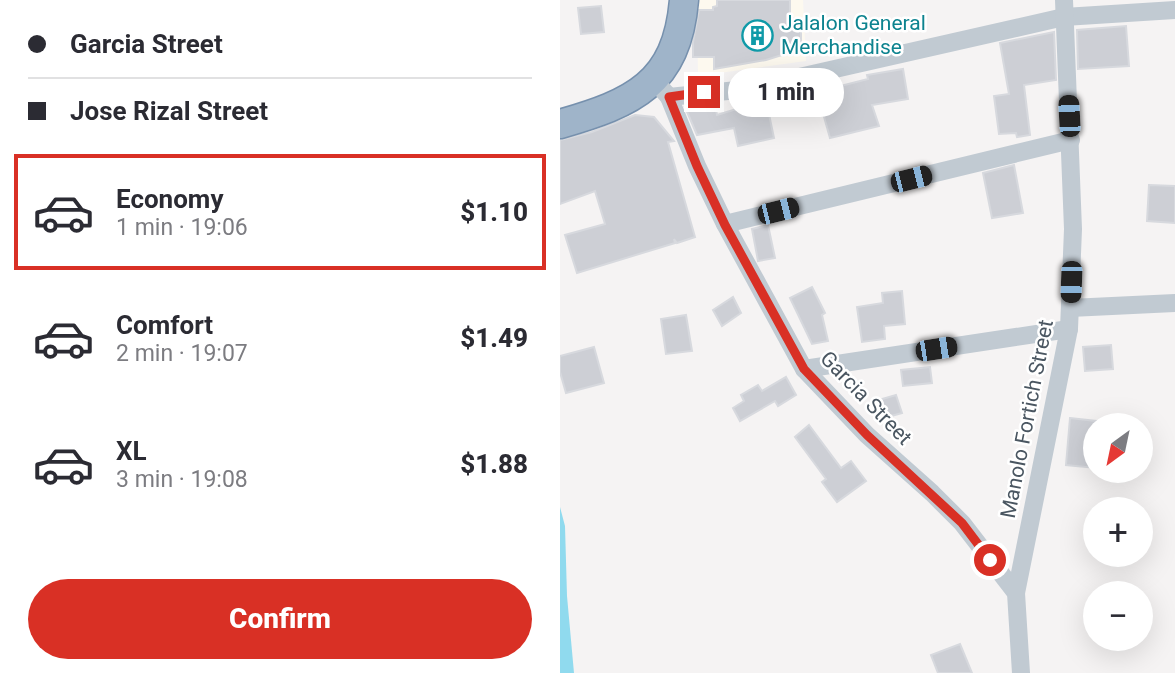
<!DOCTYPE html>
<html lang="en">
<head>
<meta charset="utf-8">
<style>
  body { margin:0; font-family:Roboto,sans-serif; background:#f7f7f7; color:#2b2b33; height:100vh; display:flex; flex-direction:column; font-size:26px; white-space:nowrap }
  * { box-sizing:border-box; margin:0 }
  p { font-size:23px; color:#7c7c81 }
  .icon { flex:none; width:38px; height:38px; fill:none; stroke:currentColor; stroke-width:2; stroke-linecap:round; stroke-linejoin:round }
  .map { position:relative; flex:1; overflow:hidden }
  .sheet { display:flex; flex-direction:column; background:#fff; width:560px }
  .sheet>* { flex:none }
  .top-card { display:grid; align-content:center; height:154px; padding:0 28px; background:#fff }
  .needle { width:46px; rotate:213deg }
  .tools { position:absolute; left:523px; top:413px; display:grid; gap:14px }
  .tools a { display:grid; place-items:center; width:70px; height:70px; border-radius:50%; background:#fff; box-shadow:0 7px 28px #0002; font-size:35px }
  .end { position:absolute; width:32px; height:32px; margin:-16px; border:9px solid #d93025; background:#fff; box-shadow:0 0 0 4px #fff }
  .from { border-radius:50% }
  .bubble { position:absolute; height:49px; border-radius:24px; background:#fff; box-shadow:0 7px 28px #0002; font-size:23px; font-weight:800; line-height:49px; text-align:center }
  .car { position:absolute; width:21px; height:42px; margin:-21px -10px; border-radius:9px; box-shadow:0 0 5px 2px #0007; background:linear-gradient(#222 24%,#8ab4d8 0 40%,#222 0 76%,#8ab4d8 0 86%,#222 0) }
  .top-card b { display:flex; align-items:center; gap:24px; height:66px; font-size:26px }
  .top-card b+b { border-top:2px solid #e1e1e2 }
  .top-card i { width:18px; height:18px; background:#2b2b33 }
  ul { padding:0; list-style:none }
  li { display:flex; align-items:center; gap:21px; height:116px; margin:0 14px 10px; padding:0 14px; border:4px solid transparent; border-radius:0px }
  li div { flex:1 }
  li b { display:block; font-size:26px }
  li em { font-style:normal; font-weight:800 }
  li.on { border-color:#d93025 }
  li>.icon { width:63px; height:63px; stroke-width:1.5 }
  .button { display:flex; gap:14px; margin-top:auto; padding:14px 28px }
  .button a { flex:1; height:80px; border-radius:42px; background:#d93025; color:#fff; font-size:28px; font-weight:800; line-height:80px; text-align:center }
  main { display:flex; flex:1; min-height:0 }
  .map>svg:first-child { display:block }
</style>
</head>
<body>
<main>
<section class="sheet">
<div class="top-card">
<b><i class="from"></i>Garcia Street</b>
<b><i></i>Jose Rizal Street</b>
</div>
<ul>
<li class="on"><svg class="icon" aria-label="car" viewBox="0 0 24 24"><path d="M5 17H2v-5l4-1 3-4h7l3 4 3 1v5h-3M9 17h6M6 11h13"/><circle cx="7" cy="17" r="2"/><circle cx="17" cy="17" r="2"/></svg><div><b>Economy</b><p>1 min · 19:06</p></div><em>$1.10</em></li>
<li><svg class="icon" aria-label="car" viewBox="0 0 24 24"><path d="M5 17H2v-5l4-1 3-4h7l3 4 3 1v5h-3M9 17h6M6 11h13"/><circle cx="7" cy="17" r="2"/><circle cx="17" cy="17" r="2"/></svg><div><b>Comfort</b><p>2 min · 19:07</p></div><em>$1.49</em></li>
<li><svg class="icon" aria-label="car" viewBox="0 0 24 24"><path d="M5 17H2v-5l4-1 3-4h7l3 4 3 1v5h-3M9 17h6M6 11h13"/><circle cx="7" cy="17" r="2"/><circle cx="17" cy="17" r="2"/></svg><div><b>XL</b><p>3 min · 19:08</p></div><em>$1.88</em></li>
</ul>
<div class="button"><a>Confirm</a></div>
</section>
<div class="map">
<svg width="615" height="673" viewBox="0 0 615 673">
  <rect width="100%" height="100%" fill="#f5f3f3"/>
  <path fill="#fdf9ef" d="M137,0H243L246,61L138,76Z"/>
  <path fill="#90daee" d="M0,507L5,526L7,596L14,673H0Z"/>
  <g fill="#cdcfd5" stroke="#d7d9de" stroke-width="2">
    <path d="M157,0H230V19L241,18V49L206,60L154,69V57H133V42L139,10H153V7L157,6Z"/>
    <path d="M41,6L44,32L21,34L18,8Z"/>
    <path d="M566,26L569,66L518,69L517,30Z"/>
    <path d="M494,32L496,80L464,85L470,135L457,137L456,133L439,134L434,96L449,94L440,43Z"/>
    <path d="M343,69L348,99L312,105L319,126L270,138L257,92L308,79L307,75Z"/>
    <path d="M206,100L214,138L178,146L174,128L137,135L125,107L155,104L157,115Z"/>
    <path d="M75,115L94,117L114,141L108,142L135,237L117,243L114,239L115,243L17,273L5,235L45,224L35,191L0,204V140L32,132Z"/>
    <path d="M454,165L463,213L432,218L423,173Z"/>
    <path d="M589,185L615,186V223L587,221Z"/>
    <path d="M208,225L215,258L198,261L192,229Z"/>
    <path d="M252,287L265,313L262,315L268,341L252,344L230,298Z"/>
    <path d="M342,291L345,324L324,326L325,339L302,342L297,307L323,303L322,293Z"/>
    <path d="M173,297L181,313L162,326L153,310Z"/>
    <path d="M126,315L132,351L106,354L101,319Z"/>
    <path d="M551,345L553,369L525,371L523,347Z"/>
    <path d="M34,347L44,383L6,393L0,372V356Z"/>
    <path d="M370,367L372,383L343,386L341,370Z"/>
    <path d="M226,377L236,395L218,406L215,401L180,421L173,408L184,401L181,395L198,385L202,391Z"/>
    <path d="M336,395L342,413L317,420L312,402Z"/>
    <path d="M510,418L536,421V468L506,465Z"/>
    <path d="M249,425L281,468L291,461L306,481L277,502L262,482L266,479L235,437Z"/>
    <path d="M400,644L412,673H378L371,655Z"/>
  </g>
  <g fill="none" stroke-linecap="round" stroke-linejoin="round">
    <defs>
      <path id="trunk" d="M0,124C73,103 117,84 124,0"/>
    </defs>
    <use href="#trunk" stroke="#7690ad" stroke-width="31"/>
    <g stroke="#c1cad2" stroke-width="18">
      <path d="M102,89L109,97L187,89L504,17L615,10"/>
      <path d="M109,97L137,166L165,224L244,369L307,435L372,493L402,523L456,593L461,673"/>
      <path d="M165,224L511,140"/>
      <path d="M510,308L615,303"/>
      <path d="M244,369L509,329"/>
      <path d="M456,593L509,329L513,229L504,0"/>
    </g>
    <use href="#trunk" stroke="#9fb4c9" stroke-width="28"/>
  </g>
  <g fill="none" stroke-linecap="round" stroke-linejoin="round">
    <path stroke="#d93025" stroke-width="9" d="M144,92L109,97L137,166L165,225L244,369L307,435L402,523L430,560"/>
  </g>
  <defs>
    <symbol id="building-ring" viewBox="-11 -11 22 22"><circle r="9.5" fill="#fff" stroke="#0f9aa8" stroke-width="1.5"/><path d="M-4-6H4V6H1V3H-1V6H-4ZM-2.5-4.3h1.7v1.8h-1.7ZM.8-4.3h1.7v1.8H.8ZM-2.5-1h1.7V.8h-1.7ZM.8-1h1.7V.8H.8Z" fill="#0f9aa8"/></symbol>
  </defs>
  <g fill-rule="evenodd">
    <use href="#building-ring" x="180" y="18" width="35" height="35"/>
  </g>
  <g text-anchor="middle" stroke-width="5" stroke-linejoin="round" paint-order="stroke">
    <g font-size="21" fill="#0d838f" stroke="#fff" text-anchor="start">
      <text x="221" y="30">Jalalon General<tspan x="221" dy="24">Merchandise</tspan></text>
    </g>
    <g font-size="21" fill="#4a5661" stroke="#fff">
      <text transform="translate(306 398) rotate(46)" y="7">Garcia Street</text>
      <text transform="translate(467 419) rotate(-79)" y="7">Manolo Fortich Street</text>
    </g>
  </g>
</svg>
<div class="tools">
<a><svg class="needle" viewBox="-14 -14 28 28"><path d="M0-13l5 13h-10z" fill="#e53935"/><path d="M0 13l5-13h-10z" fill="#7c7c81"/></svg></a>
<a>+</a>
<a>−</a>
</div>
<i class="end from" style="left:430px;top:560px"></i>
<i class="end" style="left:144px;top:92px"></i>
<div class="bubble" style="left:168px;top:68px;width:116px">1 min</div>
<i class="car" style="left:509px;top:116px;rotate:357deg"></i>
<i class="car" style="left:351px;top:179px;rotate:76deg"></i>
<i class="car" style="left:218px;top:211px;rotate:76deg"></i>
<i class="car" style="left:511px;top:282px;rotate:182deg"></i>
<i class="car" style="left:376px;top:349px;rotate:81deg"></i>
</div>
</main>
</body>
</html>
